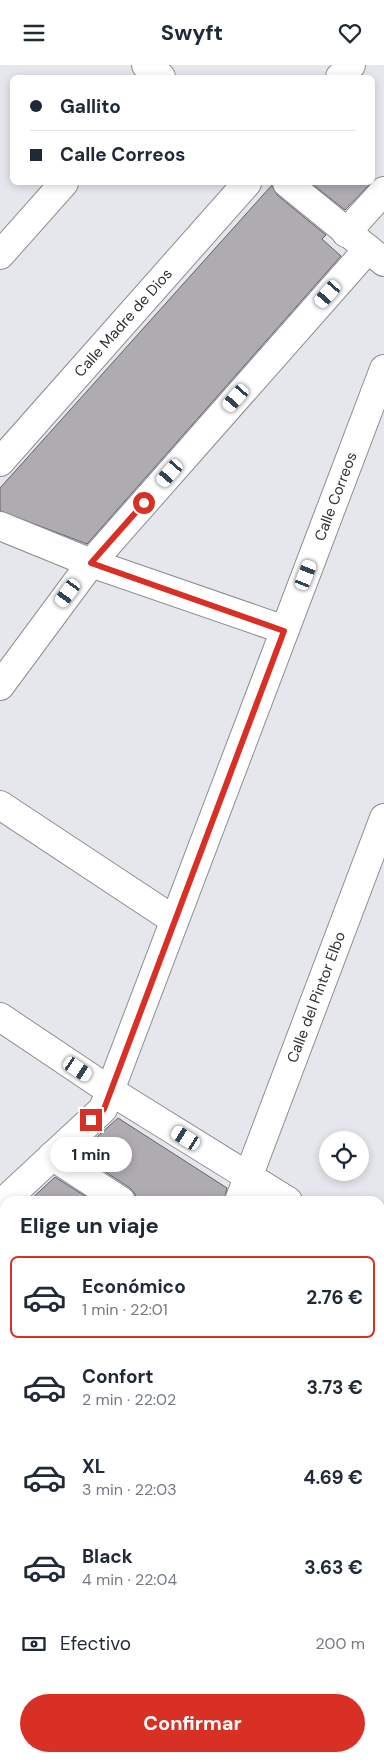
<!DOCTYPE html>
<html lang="es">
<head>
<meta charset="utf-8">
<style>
  body { margin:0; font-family:"DM Sans",sans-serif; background:#f6f6f7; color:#1f2937; height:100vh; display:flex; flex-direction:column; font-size:19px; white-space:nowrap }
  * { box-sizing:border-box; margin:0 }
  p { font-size:16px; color:#747a83 }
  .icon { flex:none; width:28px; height:28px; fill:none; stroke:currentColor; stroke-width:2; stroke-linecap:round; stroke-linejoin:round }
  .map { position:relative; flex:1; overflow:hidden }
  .side { position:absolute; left:0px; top:1131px; width:385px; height:566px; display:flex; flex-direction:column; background:#fff; border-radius:15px 15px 0 0; box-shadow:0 2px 8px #0003 }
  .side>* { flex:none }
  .hud { position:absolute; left:10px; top:10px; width:365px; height:110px; border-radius:8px; box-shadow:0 2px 8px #0003; display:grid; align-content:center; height:110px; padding:0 20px; background:#fff }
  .tools { position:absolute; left:319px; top:1066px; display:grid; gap:10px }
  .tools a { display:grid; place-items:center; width:50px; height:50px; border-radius:50%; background:#fff; box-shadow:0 2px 8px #0003; font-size:25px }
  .end { position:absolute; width:22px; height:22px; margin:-11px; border:6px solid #d93025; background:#fff; box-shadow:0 0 0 2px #fff }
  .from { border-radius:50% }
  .bubble { position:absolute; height:35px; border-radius:18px; background:#fff; box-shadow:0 2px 8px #0003; font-size:16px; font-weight:700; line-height:35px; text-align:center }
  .car { position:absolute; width:15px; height:30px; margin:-15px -8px; border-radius:6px; box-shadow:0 0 4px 1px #0007; background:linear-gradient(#fff 24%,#345 0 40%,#fff 0 76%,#345 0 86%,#fff 0) }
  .hud b { display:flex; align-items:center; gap:18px; height:48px; font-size:19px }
  .hud b+b { border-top:1px solid #e0e1e3 }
  .hud i { width:12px; height:12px; background:#1f2937 }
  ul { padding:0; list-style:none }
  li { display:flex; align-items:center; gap:15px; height:82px; margin:0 10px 8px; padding:0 10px; border:2px solid transparent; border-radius:8px }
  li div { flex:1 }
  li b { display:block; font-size:19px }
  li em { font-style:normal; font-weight:700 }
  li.selected { border-color:#d93025 }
  li>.icon { width:45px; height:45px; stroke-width:1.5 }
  h2 { padding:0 20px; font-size:22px; line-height:60px }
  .pay { display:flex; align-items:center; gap:12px; height:55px; padding:0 20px; font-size:19px }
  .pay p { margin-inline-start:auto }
  .primary-button { display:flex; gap:10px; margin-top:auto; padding:10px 20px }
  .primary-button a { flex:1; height:58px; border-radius:30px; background:#d93025; color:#fff; font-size:20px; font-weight:700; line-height:58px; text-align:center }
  header { display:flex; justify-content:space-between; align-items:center; height:65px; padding:0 20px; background:#fff; font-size:22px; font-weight:700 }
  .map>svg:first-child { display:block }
</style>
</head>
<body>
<header><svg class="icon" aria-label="menu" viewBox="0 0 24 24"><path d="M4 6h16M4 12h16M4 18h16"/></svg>Swyft<svg class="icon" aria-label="heart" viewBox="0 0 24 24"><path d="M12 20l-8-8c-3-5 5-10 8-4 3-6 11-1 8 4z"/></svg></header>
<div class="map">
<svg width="384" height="1697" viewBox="0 0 384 1697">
  <rect width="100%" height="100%" fill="#e6e7ed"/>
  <g fill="#d7dbe7">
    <path d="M384,1559V1697H313L315,1693L380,1692V1567Z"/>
    <path d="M0,1605L5,1615V1692L46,1693L48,1697H0Z"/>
  </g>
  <path fill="#88d2ab" d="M91,1693H203L201,1697H94Z"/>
  <g fill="#aeabb1" stroke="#666368">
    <path d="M311,118H371L345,145Z"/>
    <path d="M272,120L277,130L326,170L322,174L341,191L87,479L0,446V423Z"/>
    <path d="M118,1053L227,1123L224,1136H137L135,1129L130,1123L78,1089Z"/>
    <path d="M55,1112L93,1136H29Z"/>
  </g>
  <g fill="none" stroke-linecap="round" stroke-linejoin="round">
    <defs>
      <g id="minor">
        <path d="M146,0L161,12"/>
        <path d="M340,12L351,0"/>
        <path d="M287,118L384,197"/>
        <path d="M346,168L384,126"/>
        <path d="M0,190L64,118"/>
        <path id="s1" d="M0,397L247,118"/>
        <path d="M0,461L91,498L285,565"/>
        <path d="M0,621L91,498L368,184"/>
        <path d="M0,740L174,855"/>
        <path d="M0,952L109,1025L288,1136"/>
        <path d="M52,1091L121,1136"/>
        <path id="s2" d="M239,1136L384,753"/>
        <path id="s3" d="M0,1140L103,1044L384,304"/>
        <path d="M0,1181L5,1191"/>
        <path d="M380,1182L384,1171"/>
        <path d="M380,1302L384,1305"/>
        <path d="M0,1368L5,1378"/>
        <path d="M380,1404L384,1407"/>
        <path d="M0,1508L5,1506"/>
        <path d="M0,1564L5,1574"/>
        <path d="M66,1692L68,1697"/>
      </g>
      <g id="major">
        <path d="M380,1439L384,1431"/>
        <path d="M246,1697L248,1692"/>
      </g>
    </defs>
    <use href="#minor" stroke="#8c8e93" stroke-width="30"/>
    <use href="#major" stroke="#3f81a6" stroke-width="30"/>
    <use href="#minor" stroke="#fff" stroke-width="28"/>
    <use href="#major" stroke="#90cdee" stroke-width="28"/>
  </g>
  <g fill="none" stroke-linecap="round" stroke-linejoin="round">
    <path stroke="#d93025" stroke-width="6" d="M91,1055L104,1044L284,566L91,498L144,438"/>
  </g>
  <g text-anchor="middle" stroke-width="5" stroke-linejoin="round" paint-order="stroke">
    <g font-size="15" fill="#313234" stroke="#e6e7ed">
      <text dy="5" stroke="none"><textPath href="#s1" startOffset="186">Calle Madre de Dios</textPath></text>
      <text dy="5" stroke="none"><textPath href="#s3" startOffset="796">Calle Correos</textPath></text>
      <text dy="5" stroke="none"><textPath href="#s2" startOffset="218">Calle del Pintor Elbo</textPath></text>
    </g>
  </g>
</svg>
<div class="tools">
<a><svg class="icon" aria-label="locate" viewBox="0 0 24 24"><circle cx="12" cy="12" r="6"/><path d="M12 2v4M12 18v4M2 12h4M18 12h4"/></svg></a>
</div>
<i class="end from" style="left:144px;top:438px"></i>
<i class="end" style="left:91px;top:1055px"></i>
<div class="bubble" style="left:50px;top:1072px;width:82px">1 min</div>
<i class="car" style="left:328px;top:229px;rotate:221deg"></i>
<i class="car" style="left:236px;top:333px;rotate:221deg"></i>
<i class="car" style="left:170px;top:408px;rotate:221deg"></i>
<i class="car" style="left:306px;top:510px;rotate:21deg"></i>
<i class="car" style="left:68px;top:528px;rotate:216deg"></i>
<i class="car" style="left:78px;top:1004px;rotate:124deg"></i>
<i class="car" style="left:186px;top:1073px;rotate:302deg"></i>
<div class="hud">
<b><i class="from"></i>Gallito</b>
<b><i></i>Calle Correos</b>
</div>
<section class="side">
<h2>Elige un viaje</h2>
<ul>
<li class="selected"><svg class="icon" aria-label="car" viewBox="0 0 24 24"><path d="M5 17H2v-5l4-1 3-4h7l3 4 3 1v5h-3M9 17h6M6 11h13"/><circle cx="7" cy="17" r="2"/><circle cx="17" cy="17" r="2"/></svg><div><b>Económico</b><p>1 min · 22:01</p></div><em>2.76 €</em></li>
<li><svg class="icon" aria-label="car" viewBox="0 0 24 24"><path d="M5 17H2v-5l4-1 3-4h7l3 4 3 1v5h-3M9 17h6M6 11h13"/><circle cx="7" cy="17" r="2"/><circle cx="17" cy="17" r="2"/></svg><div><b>Confort</b><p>2 min · 22:02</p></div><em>3.73 €</em></li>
<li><svg class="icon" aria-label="car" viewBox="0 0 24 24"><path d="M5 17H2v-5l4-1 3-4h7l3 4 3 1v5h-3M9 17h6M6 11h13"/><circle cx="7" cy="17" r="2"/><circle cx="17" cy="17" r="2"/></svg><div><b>XL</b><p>3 min · 22:03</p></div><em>4.69 €</em></li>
<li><svg class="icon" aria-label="car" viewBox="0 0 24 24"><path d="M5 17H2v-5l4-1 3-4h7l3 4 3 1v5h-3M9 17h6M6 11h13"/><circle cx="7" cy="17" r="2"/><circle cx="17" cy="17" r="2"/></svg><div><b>Black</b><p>4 min · 22:04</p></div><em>3.63 €</em></li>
</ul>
<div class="pay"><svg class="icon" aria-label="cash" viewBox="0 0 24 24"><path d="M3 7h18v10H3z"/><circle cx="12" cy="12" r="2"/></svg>Efectivo<p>200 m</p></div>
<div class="primary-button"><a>Confirmar</a></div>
</section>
</div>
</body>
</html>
